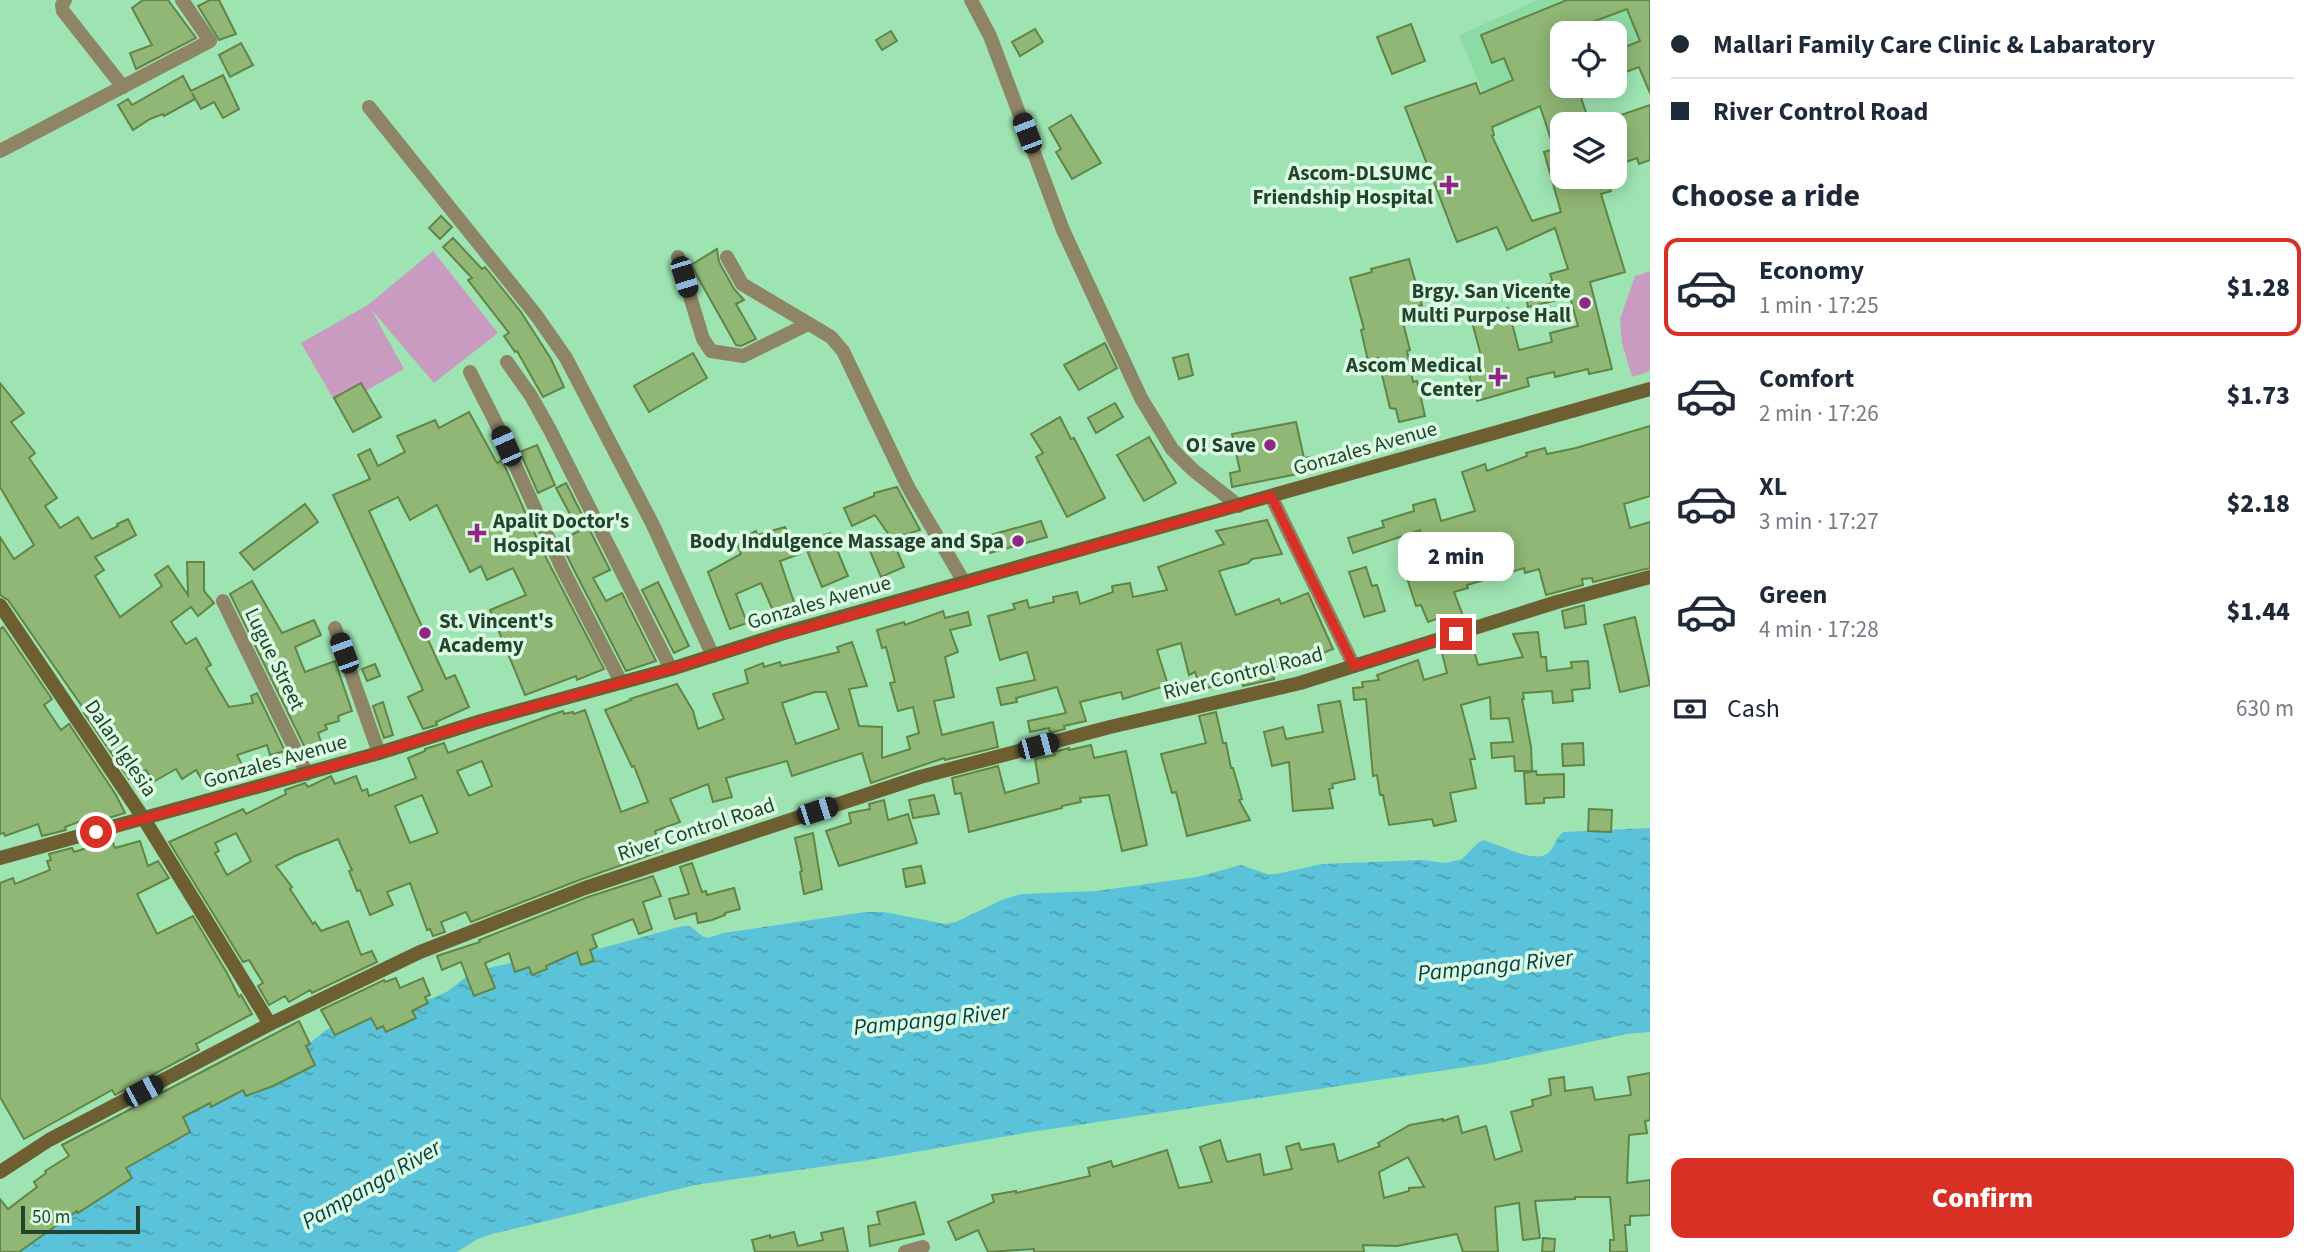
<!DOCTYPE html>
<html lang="en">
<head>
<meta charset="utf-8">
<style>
  body { margin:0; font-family:"Source Sans 3",sans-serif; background:#f2f2f3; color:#1f2937; height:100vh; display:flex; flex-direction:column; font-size:26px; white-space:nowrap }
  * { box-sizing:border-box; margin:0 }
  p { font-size:23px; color:#747a83 }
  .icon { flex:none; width:38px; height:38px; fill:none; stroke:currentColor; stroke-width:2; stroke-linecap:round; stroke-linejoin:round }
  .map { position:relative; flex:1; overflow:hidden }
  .sheet { display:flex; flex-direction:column; background:#fff; width:665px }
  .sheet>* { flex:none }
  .hud { display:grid; align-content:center; height:154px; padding:0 21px; background:#fff }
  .controls { position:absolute; left:1550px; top:21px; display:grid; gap:14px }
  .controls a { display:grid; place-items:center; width:77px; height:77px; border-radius:14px; background:#fff; box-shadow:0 4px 18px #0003; font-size:35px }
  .scale { position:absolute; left:21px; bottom:18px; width:119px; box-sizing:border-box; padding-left:7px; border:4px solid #25422e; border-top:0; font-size:19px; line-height:24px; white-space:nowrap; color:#25422e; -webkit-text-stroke:5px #dafce2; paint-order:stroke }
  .end { position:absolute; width:32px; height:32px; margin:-16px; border:9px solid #d93025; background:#fff; box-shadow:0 0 0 4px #fff }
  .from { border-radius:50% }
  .bubble { position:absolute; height:49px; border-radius:14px; background:#fff; box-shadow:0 4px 18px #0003; font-size:23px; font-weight:800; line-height:49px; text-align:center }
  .car { position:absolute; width:21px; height:42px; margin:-21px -10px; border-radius:9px; box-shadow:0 0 5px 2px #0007; background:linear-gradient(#222 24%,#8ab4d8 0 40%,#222 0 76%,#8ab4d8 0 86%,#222 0) }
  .hud b { display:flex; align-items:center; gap:24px; height:66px; font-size:26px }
  .hud b+b { border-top:2px solid #e0e1e3 }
  .hud i { width:18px; height:18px; background:#1f2937 }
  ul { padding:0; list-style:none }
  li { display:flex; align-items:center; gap:21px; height:98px; margin:0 14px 10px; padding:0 7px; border:4px solid transparent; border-radius:14px }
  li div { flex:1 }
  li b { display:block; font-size:26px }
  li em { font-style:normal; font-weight:800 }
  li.on { border-color:#d93025 }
  li>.icon { width:63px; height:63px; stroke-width:1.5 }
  h2 { padding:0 21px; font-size:32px; line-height:84px }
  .pay { display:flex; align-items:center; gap:18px; height:77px; padding:0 21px; font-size:26px }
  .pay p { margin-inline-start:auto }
  .primary-button { display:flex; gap:14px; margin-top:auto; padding:14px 21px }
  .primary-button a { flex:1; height:80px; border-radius:14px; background:#d93025; color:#fff; font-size:28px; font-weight:800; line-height:80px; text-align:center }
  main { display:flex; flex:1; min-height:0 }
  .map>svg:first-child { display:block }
</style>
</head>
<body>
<main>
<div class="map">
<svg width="1650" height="1252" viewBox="0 0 1650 1252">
  <defs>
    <pattern id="water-ripples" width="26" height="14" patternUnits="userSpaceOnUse" patternTransform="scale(1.75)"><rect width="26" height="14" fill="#5bc3d9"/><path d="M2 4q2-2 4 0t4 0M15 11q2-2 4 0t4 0" fill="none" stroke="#4ba0b0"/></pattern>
  </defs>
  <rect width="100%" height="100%" fill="#9ee4b2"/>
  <path fill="#8ddba4" d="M1538,0H1650V64L1615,77V33H1563V86H1595L1497,127L1459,35Z"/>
  <g fill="#ca9bc1">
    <path d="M433,251L498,333L434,383L371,309L404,369L338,407L301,343L368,305Z"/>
    <path d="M1650,271V371L1632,377L1622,343L1620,319L1635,276Z"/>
  </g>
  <path fill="url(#water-ripples)" d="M1650,828V1032L1627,1034L1486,1064L1031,1132L869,1160L695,1185L492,1234L476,1240L457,1252H0L131,1142L291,1058L326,1030L359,1014L433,998L448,991L470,974L480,970L534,958L566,955L602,948L683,926H690C706,938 702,941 723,933L865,912H885L945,924L956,922L1004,899L1021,894L1096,891L1197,877L1241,865L1267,874H1276L1322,864L1421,860L1446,863L1462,859L1478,843L1483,840C1498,844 1533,863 1547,854C1555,848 1555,838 1563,832Z"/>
  <g fill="#90b775" stroke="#618546" stroke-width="2" fill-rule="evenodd">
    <path d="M143,0H168L196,38L136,69L130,53L152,45L132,8Z"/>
    <path d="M210,0H219L236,34L219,40L198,6Z"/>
    <path d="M1567,0H1650V93L1639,67L1615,76V51L1640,41L1627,9L1563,33V86H1577L1590,124H1563V177H1607L1611,191L1601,194L1625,272L1590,282L1612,369L1589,374L1588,369L1555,377L1554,372L1527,378L1529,386L1477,401L1467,368L1483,363L1471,318L1508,308L1519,350L1552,342L1550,333L1578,326L1570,297L1528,307L1524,289L1553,283L1550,274L1568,269L1555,228L1507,250L1497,227L1457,242L1405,107L1476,83L1480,94L1513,80L1504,58L1492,63L1481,35ZM1540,106L1554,149L1544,152L1561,212L1532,221L1492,136L1494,135L1492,127Z"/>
    <path d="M1411,24L1425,61L1392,74L1377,37Z"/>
    <path d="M1035,29L1043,42L1020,56L1012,42Z"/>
    <path d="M891,31L897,41L882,50L876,40Z"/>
    <path d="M241,43L253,65L230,77L219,55Z"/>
    <path d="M223,75L239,109L223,118L214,102L201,109L192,93L195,99L164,116L163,114L150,119L133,130L118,105L128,99L132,105L183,76L191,91Z"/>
    <path d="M1650,105V160L1639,164L1637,158L1615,166V117Z"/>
    <path d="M1071,115L1101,163L1072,179L1056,152L1061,149L1049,128Z"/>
    <path d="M441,216L452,227L440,239L429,228Z"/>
    <path d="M453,238L482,269L485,267L521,312L551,359L564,387L543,397L517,351L515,352L504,336L509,333L468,280L472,278L443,247Z"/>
    <path d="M717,249L719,262L734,289L744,300L736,304L756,339L741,346L736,345L691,265Z"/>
    <path d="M1409,259L1422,305L1400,311L1410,350L1407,351L1413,382L1417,381L1425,416L1399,422L1396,409L1390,408L1378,358L1368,361L1361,330L1364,329L1350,278L1372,272L1371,269Z"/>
    <path d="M1105,343L1117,368L1079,390L1064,365Z"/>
    <path d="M693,353L707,378L649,412L634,386Z"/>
    <path d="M1188,354L1193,375L1179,379L1173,358Z"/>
    <path d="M0,383L24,413L11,422L35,453L29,458L57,498L45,506L60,528L78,517L92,539L118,526L117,524L128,519L136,535L95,557L104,570L95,576L120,617L162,586L155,575L168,566L188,595L187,562H204V591L214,603L198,616L191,607L171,622L186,644L196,638L211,665L206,668L229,707L253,703L251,696L257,693L285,751L270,755L267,745L237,755L247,774L232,781L228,775L207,788L196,770L182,779L176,769L153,782L146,770L129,779L84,713L86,712L8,600L0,595V537L14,559L34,545L0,487Z"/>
    <path d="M361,383L381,417L353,432L334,398Z"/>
    <path d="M1115,403L1123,417L1096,433L1088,418Z"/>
    <path d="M469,412L497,463L502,460L542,550L604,669L577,680L576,676L525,695L490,610L526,595L513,568L487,580L481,566L470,572L437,505L410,520L398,497L369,511L446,679L455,675L469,707L436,722L437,725L423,729L408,697L423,690L333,495L370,479L358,455L370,449L378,466L405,452L397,436L435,420L439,428Z"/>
    <path d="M1060,417L1071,439L1074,438L1105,498L1067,517L1036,457L1043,453L1031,434Z"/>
    <path d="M1296,422L1304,458L1311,457L1313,471L1232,487L1230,473L1240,471L1232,434Z"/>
    <path d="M1650,426V496L1624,504L1630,528L1650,522V568L1593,582L1592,578L1582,579L1583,585L1546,595L1539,569L1525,573L1524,568L1467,585L1468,588L1454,592L1465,621L1452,625L1448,615L1428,622L1421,605L1416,606L1408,581L1431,575L1420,530L1353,553L1348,538L1384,527L1382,521L1414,511L1413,505L1435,499L1441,521L1475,511L1462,472L1485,464L1487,471L1527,456L1526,453L1545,448L1547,454L1576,448Z"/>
    <path d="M1149,437L1176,483L1144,501L1117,455Z"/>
    <path d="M537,445L555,485L538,493L520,452Z"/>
    <path d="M566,483L610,570L593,578L606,601L622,593L656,661L626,671L572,566L560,541L579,531L556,488Z"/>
    <path d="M897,487L920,530L892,539L875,515L852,526L844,508L874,496V493Z"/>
    <path d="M305,504L318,522L254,570L240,553Z"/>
    <path d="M1267,520L1282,554L1252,559L1248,563L1219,571L1236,615L1279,599L1281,604L1308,593L1333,649L1306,660L1305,657L1272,669L1274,679L1243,686L1242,681L1201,689L1195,672L1189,675L1181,643L1157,650L1168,685L1123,699L1121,692L1080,702L1086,721L1064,726L1065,729L1050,733L1049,728L1030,732L1028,721L1066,713L1057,687L1016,698L1017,702L1001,705L997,688L1035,680L1027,652L1000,660L988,616L1015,609L1013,604L1027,600L1029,608L1054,602L1053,597L1077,592L1080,604L1113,592L1112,586L1130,583L1133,597L1167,590L1158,567L1224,544L1216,531Z"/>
    <path d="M1041,521L1047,537L990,553L987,536Z"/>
    <path d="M785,527L800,554L780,561L796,608L774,613L761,583L736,594L747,623L730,629L708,572L741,554L736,541L756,531L757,535Z"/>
    <path d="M830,533L848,576L822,587L804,543Z"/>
    <path d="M892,539L904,567L881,577L870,551Z"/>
    <path d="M1366,567L1372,586L1377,585L1385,611L1364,617L1349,572Z"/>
    <path d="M252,581L282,633L314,620L321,635L295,647L305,672L335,661L352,711L338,716L339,721L325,725L327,729L318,733L324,751L309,756L230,594Z"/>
    <path d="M658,582L689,646L674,653L642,590Z"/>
    <path d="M1584,605L1586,624L1565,628L1562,611Z"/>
    <path d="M943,611L945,618L968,612L971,625L950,630L958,652L945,657L954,697L934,701L942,735L993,722L998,747L945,760L944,758L871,783L862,753L792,776L787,761L726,778L732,797L713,802L708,784L670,799L680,822L655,831L662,851L582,879L471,922L466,912L441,922L445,932L433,936L430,929L427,930L410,883L387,892L393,905L370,915L360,890L357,891L349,871L352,870L338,839L295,856L276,866L292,887L290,889L313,924L315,922L321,931L348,921L361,955L372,951L377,962L312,993L310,990L289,1002L285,996L269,1005L258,986L263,983L249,960L243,962L169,842L243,809L246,814L286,794L285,790L305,783L308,787L331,776L335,784L356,776L362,791L367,789L369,796L416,778L408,758L425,751V749L444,743L448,753L551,715L563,711L564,714L573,712L574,714L585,710L621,812L648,802L634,766L632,767L605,710L631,700L630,699L677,684L693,711L698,729L724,719L713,694L748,683L745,670L763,663L764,667L780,662L781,666L839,652L837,647L852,642L867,686L849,689L859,726L882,727V758L910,749L907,737L919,733L913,707L898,711L890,683L895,682L886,647L882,648L877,630L904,622L905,625ZM815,692H826L839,729L796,744L782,703ZM482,761L492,786L469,796L457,771ZM422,795L438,833L410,843L395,806ZM236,833L251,861L227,875L215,853L219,851L215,843Z"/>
    <path d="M1635,617L1650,685L1620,692L1604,625Z"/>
    <path d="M3,627L52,699L44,705L61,730L69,724L116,795L125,813L99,821L96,815L65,827L66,830L42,836L38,824L5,836L4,833L0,834V629Z"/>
    <path d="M1538,632L1541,657H1546L1547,671L1572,668L1571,662L1588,661L1590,688L1572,690L1573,701L1553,703L1552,691L1523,693L1524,699H1522L1531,747L1532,771H1515L1514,756L1492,758L1491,743L1513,742L1509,718L1491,719L1490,697L1461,705L1475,759H1470L1476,788L1450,793L1456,821L1434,826L1432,819L1389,825L1383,795H1380L1377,775L1373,776L1366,699L1354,700L1353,688L1363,687L1362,682L1379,680L1377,675L1418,660L1424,680L1447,673L1441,649L1471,639L1478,665L1523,657L1513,634Z"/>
    <path d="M375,664L380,676L367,681L362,669Z"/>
    <path d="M1340,701L1355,779L1332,784L1333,788L1329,789L1333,808L1293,811L1289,762L1272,766L1264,732L1283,727L1286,739L1323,732L1318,705Z"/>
    <path d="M383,702L393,735L384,738L373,706Z"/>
    <path d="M1216,712L1223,743H1226L1231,768H1233L1242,799L1239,800L1250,820L1187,836L1176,792L1172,793L1161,754L1206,743L1199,716Z"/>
    <path d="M1583,743L1584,765L1563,766L1562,744Z"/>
    <path d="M1091,745L1094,758L1126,751L1147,845L1122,851L1109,795L1080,798L1081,802L1062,806V808L969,832L961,793L955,794L952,778L998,766L1005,793L1039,783L1035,759L1055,755L1054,752L1069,748V750Z"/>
    <path d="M1536,771L1537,775L1564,774V797L1544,798V803L1526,804L1524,773Z"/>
    <path d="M934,795L939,814L913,818L909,800Z"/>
    <path d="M884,800L888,820L908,814L917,843L839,866L826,831L851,823L849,813L870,809L869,804Z"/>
    <path d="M1589,809L1612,810L1611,832L1588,831Z"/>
    <path d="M813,833L822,889L804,894L800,872L802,871L795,838Z"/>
    <path d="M112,840L115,848L140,841L148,866L158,861L169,878L137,894L157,934L193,916L227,973L239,997L241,995L252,1014L196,1044L199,1050L115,1095L112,1090L24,1139L0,1097V883L13,878L15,884L50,870L47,861L51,860L49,854L72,848L74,852Z"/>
    <path d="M692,863L702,892L706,891L707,895L734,888L740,909L725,913V915L712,920L698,923L696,913L675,919L669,899L689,894L680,867Z"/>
    <path d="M921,866L925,883L906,887L903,869Z"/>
    <path d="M653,876L661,896L643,902L652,929L639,934L633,919L592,935L597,947L590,950L594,961L581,965L577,952L546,966L547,969L532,975L529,967L515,972L509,953L485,963L495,988L474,996L461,962L442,970L437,956L480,942L479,940L588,897Z"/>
    <path d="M396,978L400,988L423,978L430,995L425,997L428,1003L412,1011L416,1018L386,1032L383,1026L377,1029L371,1018L335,1035L321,1010L384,980L385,982Z"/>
    <path d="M299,1021L310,1044L306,1046L315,1065L273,1086L246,1096L243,1090L211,1107L210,1103L183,1117L190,1132L126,1168L132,1178L78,1213L77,1211L19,1252H0V1199L8,1209L37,1187L34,1182L46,1173L45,1171L69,1156L62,1145Z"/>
    <path d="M1650,1073V1120L1645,1121L1647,1133L1629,1135L1627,1183L1650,1180V1215L1630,1216V1225H1625L1627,1252H1610V1240H1614L1610,1197H1575V1199L1535,1201L1540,1238L1523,1240L1519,1203L1495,1207L1498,1252H1463L1457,1234L1397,1246L1363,1245L1364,1252H1034V1249L988,1252L978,1230L956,1240L948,1222L994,1202L992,1195L1016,1191V1193L1090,1176L1088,1168L1111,1161L1113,1167L1167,1150L1179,1188L1212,1182L1200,1147L1220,1140L1227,1162L1260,1154L1264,1175L1292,1169L1286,1147L1299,1143L1301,1150L1334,1144L1338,1162L1380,1146L1378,1143L1410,1125L1443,1119V1121L1458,1116L1462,1133L1486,1126L1495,1160L1522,1151L1511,1112L1533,1106L1532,1100L1551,1095L1549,1079L1564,1077L1565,1091L1592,1087L1595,1100L1631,1095L1628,1077ZM1408,1157L1424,1187L1409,1188V1191L1384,1198L1379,1172Z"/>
    <path d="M915,1202L924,1234L870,1246L868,1226L880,1224L877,1212Z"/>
    <path d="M843,1228L848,1252H755L752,1240L770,1235V1238L794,1232L798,1246L823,1240L821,1233Z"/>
    <path d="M1543,1238L1555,1239L1554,1252H1542Z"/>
  </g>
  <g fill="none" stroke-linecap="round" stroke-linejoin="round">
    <g stroke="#8e8466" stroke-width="14">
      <path d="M65,0L62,5L63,11L123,87"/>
      <path d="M971,0L990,36L1063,230L1141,398L1172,449L1193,470L1239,506"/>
      <path d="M369,107L536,315L566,358L653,525L713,656"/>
      <path d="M0,151L210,41L182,0"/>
      <path d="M678,257L703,339L711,351L743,356L808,324"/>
      <path d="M727,257L742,284L831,337L843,351L908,487L964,582"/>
      <path d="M507,362L531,396L550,430L671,669"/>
      <path d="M470,372L495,421L563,570L621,682"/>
      <path d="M1271,496L1354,666"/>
      <path d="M223,601L307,774"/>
      <path d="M335,628L379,753"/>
      <path d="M905,1252L923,1247"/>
    </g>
    <g stroke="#6d5f31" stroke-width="14">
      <path d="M0,605L144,819L270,1024"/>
      <path d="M0,858L379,753L481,721L671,669L784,633L1650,389"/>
      <path d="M0,1172L49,1140L270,1024L420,952L585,888L920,777L1110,727L1300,683L1557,602L1650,577"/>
    </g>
  </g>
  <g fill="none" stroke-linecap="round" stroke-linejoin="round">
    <path stroke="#d93025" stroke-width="9" d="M96,832L379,753L481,721L671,669L785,634L1271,496L1354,666L1456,634"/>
  </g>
  <g fill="#932587" stroke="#dafce2" stroke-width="2.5">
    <path d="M1445.5 174.5h7v7h7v7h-7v7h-7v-7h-7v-7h7z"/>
    <circle cx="1585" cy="303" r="7"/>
    <path d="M1494.5 366.5h7v7h7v7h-7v7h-7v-7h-7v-7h7z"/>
    <circle cx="1270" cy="445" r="7"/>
    <path d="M473.5 522.5h7v7h7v7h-7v7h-7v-7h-7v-7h7z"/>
    <circle cx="1018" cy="541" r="7"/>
    <circle cx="425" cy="633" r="7"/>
  </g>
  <g text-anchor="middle" stroke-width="7" stroke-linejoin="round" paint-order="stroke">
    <g font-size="21" font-weight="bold" fill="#25422e" stroke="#dafce2" text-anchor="end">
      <text x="1433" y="180">Ascom-DLSUMC<tspan x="1433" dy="24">Friendship Hospital</tspan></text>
      <text x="1571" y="298">Brgy. San Vicente<tspan x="1571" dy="24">Multi Purpose Hall</tspan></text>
      <text x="1482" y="372">Ascom Medical<tspan x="1482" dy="24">Center</tspan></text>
      <text x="1256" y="452">O! Save</text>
      <text x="493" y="528" text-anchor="start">Apalit Doctor's<tspan x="493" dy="24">Hospital</tspan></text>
      <text x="1004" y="548">Body Indulgence Massage and Spa</text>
      <text x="439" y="628" text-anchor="start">St. Vincent's<tspan x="439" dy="24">Academy</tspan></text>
    </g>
    <g font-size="21" fill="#25422e" stroke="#dafce2">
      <text transform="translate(1365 448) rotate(-16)" y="7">Gonzales Avenue</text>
      <text transform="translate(819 602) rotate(-16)" y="7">Gonzales Avenue</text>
      <text transform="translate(275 659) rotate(64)" y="7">Lugue Street</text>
      <text transform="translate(1243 673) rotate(-14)" y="7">River Control Road</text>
      <text transform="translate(121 748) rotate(56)" y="7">Dalan Iglesia</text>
      <text transform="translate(275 761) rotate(-16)" y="7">Gonzales Avenue</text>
      <text transform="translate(696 829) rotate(-18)" y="7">River Control Road</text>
    </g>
    <g font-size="23" font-style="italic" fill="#093b44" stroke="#dafce2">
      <text transform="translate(1495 965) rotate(-6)" y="8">Pampanga River</text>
      <text transform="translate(931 1019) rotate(-6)" y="8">Pampanga River</text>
      <text transform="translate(371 1184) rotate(-30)" y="8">Pampanga River</text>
    </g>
  </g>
</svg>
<div class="controls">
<a><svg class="icon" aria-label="locate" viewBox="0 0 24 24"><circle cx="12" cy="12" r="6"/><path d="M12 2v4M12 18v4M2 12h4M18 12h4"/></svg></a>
<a><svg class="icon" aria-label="layers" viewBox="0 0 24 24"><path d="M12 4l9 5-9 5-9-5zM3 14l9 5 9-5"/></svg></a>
</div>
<div class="scale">50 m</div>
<i class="end from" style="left:96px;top:832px"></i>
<i class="end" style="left:1456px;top:634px"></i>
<div class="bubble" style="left:1398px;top:532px;width:116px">2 min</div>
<i class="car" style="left:1027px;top:133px;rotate:339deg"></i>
<i class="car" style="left:684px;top:277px;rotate:163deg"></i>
<i class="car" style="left:506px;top:446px;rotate:336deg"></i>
<i class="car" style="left:344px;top:653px;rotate:340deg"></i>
<i class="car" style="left:1038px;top:746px;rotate:75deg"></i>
<i class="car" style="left:817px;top:811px;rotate:72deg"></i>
<i class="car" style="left:143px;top:1091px;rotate:62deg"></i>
</div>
<section class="sheet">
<div class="hud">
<b><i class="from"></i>Mallari Family Care Clinic &amp; Labaratory</b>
<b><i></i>River Control Road</b>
</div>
<h2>Choose a ride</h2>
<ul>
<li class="on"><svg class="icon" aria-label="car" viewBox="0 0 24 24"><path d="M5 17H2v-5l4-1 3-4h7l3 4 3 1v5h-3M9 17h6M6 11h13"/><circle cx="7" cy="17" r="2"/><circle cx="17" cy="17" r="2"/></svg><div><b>Economy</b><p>1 min · 17:25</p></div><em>$1.28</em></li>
<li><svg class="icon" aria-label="car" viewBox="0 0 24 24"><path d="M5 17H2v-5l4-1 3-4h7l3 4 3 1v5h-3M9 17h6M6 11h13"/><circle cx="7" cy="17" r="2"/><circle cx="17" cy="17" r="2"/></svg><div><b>Comfort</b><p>2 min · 17:26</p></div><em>$1.73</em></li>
<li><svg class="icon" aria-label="car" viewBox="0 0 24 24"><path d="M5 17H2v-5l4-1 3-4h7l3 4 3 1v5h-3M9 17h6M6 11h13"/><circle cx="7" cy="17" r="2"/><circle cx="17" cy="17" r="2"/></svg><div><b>XL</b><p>3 min · 17:27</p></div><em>$2.18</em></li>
<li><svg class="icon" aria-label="car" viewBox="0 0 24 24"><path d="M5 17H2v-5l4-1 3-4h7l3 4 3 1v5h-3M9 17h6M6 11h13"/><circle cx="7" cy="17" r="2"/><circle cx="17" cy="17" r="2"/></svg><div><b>Green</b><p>4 min · 17:28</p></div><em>$1.44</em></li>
</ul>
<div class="pay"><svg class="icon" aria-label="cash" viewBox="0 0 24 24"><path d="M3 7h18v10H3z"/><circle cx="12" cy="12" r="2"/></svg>Cash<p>630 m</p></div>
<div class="primary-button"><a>Confirm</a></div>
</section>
</main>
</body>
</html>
